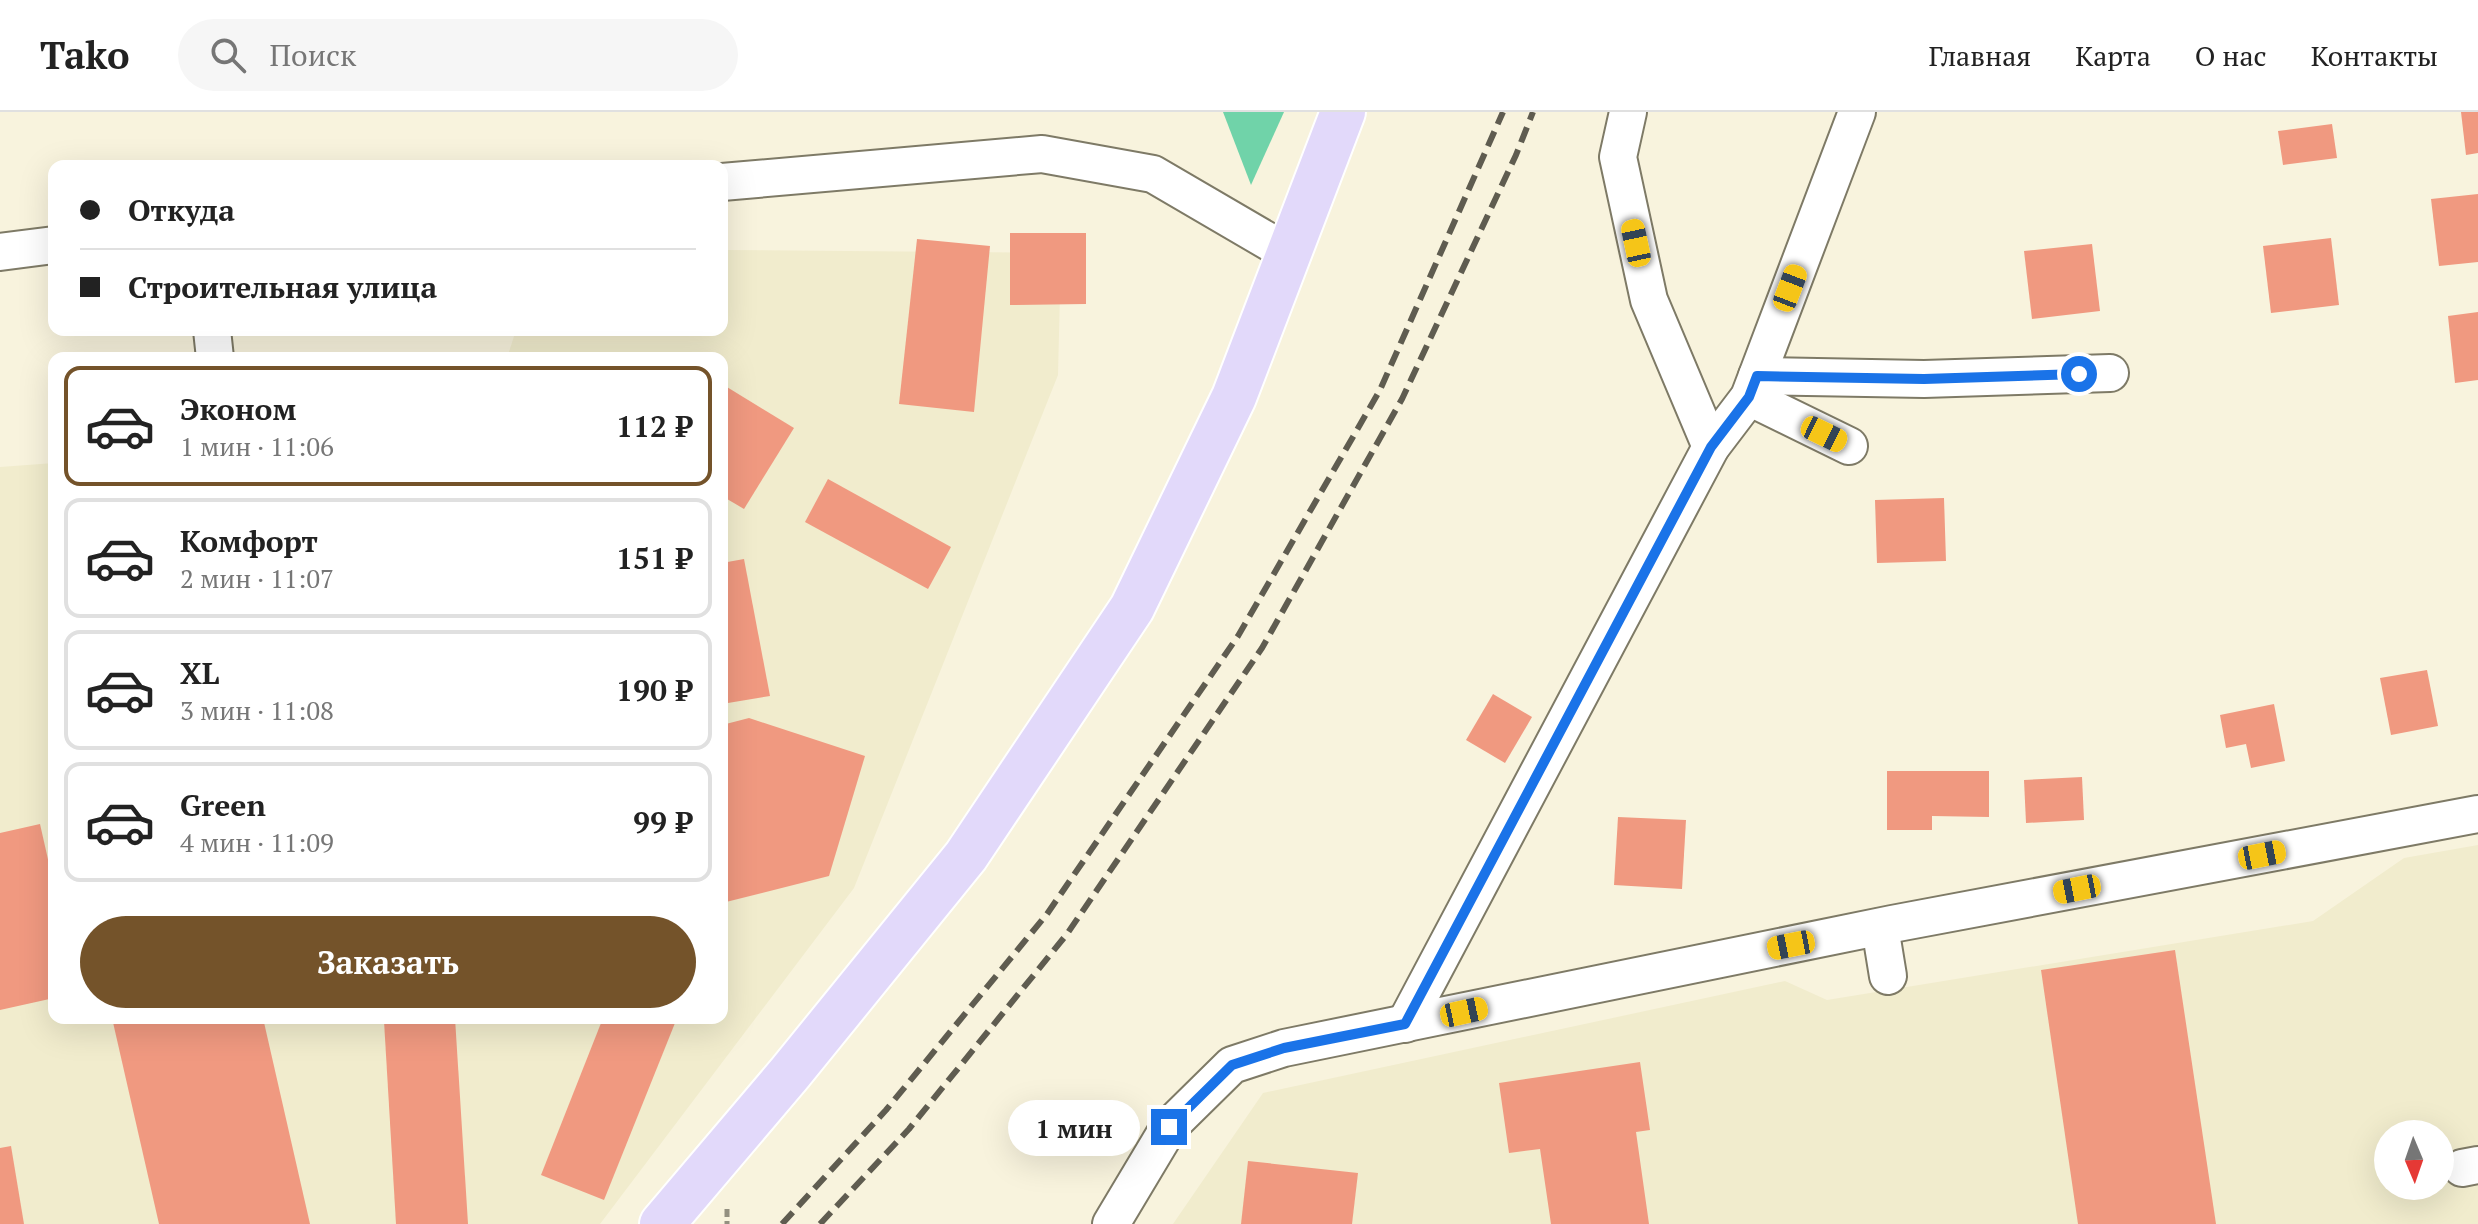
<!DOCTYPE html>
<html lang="ru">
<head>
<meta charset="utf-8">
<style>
  body { margin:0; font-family:"PT Serif",serif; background:#f6f6f6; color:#222; height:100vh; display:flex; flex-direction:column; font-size:30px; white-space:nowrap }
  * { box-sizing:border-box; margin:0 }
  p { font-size:26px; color:#767676 }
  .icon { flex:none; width:44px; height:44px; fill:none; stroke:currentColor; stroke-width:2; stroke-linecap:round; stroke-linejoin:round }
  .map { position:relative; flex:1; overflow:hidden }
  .panel { position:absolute; left:48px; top:240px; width:680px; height:672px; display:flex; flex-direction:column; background:#fff; border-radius:16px; box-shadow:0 8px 32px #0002 }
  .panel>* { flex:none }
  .top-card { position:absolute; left:48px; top:48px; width:680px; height:176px; border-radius:16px; box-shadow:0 8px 32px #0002; display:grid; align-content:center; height:176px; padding:0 32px; background:#fff }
  .needle { width:52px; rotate:178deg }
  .buttons { position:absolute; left:2374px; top:1008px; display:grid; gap:16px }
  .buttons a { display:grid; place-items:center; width:80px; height:80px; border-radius:50%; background:#fff; box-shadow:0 8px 32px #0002; font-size:40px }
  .end { position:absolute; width:36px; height:36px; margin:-18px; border:10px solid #1a73e8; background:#fff; box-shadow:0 0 0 4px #fff }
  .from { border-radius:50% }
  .bubble { position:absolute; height:56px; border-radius:28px; background:#fff; box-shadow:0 8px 32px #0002; font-size:26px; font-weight:800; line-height:56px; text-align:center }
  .car { position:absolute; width:24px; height:48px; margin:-24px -12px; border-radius:10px; box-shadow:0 0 6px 2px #0007; background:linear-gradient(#f5c518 24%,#345 0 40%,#f5c518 0 76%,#345 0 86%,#f5c518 0) }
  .top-card b { display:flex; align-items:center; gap:28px; height:76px; font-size:30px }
  .top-card b+b { border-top:2px solid #e0e0e0 }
  .top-card i { width:20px; height:20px; background:#222 }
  ul { padding:14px 0 0; list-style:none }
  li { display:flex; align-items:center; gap:24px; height:120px; margin:0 16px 12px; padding:0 16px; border:4px solid #e0e0e0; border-radius:16px }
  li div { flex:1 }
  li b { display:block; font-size:30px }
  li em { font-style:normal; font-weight:800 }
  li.current { border-color:#74532a }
  li>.icon { width:72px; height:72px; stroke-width:1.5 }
  .button { display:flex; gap:16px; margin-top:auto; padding:16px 32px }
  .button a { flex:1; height:92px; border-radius:48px; background:#74532a; color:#fff; font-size:32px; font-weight:800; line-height:92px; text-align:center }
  header { display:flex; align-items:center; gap:48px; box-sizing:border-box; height:112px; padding:0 40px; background:#fff; border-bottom:2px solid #e0e0e0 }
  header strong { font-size:38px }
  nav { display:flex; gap:44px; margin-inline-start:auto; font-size:28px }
  .search { width:560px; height:72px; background:#f6f6f6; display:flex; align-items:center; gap:20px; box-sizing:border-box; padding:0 28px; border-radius:44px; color:#767676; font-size:30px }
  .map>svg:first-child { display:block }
</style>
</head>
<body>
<header>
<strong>Tako</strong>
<div class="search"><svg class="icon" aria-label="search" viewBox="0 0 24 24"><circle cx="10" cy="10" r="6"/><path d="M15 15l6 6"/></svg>Поиск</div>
<nav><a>Главная</a><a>Карта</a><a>О нас</a><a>Контакты</a></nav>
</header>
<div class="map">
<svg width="2478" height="1112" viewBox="0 0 2478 1112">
  <rect width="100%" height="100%" fill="#f8f3dd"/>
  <g fill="#f1eccd" fill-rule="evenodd">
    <path d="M722,138L1061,141L1058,263L854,776L600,1112H0V355L54,351V906H722V246H507L516,218H722Z"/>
    <path d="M2478,733V1112H1173L1263,981L1785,869L1827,888L2313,809L2404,746ZM2388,1022H2440V1074H2388Z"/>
  </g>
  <path fill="#70d3a9" d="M1223,0H1284L1251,73Z"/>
  <g fill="#f09980">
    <path d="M2461,0H2478V41L2466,43Z"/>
    <path d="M2332,12L2337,46L2283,53L2278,19Z"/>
    <path d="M2478,82V150L2439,154L2431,87Z"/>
    <path d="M1010,121H1086V192L1010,193Z"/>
    <path d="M2331,126L2339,193L2271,201L2263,134Z"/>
    <path d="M917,127L990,134L974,300L899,292Z"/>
    <path d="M2092,132L2100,199L2032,207L2024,139Z"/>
    <path d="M2478,200V268L2455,271L2448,204Z"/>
    <path d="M722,272L794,316L744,397L722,384Z"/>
    <path d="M828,367L951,435L928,477L805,410Z"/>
    <path d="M1944,386L1946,449L1877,451L1875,388Z"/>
    <path d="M744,447L770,584L722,592V451Z"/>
    <path d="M2427,558L2438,614L2391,623L2380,566Z"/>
    <path d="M1493,582L1532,605L1505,651L1466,628Z"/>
    <path d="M2274,592L2285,649L2251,656L2246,632L2226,636L2220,603Z"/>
    <path d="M749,606L865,644L829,764L722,791V613Z"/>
    <path d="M1887,659H1989V705L1932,704V718H1887Z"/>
    <path d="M2082,665L2084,708L2026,711L2024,668Z"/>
    <path d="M1618,705L1686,708L1682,777L1614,773Z"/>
    <path d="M40,712L54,774V886L0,898V721Z"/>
    <path d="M2175,838L2216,1112H2078L2041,858Z"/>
    <path d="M112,906H263L310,1112H159Z"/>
    <path d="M432,906H455L468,1112H396L384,909Z"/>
    <path d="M603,906H677L604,1088L541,1063Z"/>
    <path d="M1640,950L1650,1018L1636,1020L1649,1112H1551L1540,1037L1509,1041L1499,971Z"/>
    <path d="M11,1034L24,1112H0V1036Z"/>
    <path d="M1248,1049L1358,1061L1352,1112H1241Z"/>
  </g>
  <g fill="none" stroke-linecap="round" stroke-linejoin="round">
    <defs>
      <g id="minor">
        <path d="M1628,0L1618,45L1649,188L1711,335"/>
        <path d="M722,70L1042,42L1153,62L1290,142"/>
        <path d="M0,140L54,133"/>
        <path d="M212,218L215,246"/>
        <path d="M1757,264L1924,267L2110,261"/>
        <path d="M1749,285L1849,334"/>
        <path d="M1880,815L1888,864"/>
        <path d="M1405,912L1711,335L1749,285L1857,0"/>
        <path d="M2462,1056L2478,1053"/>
        <path d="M1111,1112L1169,1015L1232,953L1284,936L1892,812L2478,702"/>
      </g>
      <path id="major" d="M662,1112L790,961L966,744L1132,496L1234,285L1343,0"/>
    </defs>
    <use href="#minor" stroke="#7e7a66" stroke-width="40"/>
    <use href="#major" stroke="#fff" stroke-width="48"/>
    <path stroke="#939080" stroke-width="5" stroke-dasharray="8 4" stroke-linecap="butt" d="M727,1097V1112"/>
    <use href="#minor" stroke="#fff" stroke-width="36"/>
    <use href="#major" stroke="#e2d9fa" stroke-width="44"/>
    <g stroke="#5f5c50" stroke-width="6" stroke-dasharray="16 8" stroke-linecap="butt">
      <path d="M782,1112L886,998L1047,802L1238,524L1380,278L1503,0"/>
      <path d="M820,1112L909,1017L1067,822L1262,536L1402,287L1516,43L1533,0"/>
    </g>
  </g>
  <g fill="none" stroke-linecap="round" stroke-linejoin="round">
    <path stroke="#1a73e8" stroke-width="10" d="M1169,1015L1232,953L1284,936L1405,912L1711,335L1749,285L1757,264L1924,267L2079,262"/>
  </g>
</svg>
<div class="buttons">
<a><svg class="needle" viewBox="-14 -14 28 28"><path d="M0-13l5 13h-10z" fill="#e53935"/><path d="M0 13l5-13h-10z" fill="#767676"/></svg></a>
</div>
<i class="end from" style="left:2079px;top:262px"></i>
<i class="end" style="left:1169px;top:1015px"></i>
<div class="bubble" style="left:1008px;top:988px;width:132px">1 мин</div>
<i class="car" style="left:1636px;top:131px;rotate:348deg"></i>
<i class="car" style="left:1790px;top:176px;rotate:21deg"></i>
<i class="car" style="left:1824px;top:322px;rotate:116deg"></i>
<i class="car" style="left:2262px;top:743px;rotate:79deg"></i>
<i class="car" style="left:2077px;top:777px;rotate:259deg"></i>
<i class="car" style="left:1791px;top:833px;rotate:259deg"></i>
<i class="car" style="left:1464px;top:900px;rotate:78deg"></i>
<div class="top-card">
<b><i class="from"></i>Откуда</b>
<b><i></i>Строительная улица</b>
</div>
<section class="panel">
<ul>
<li class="current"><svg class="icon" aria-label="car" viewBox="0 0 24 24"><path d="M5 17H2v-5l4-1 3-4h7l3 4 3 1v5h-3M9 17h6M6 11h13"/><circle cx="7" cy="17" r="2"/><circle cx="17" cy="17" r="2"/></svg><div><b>Эконом</b><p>1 мин · 11:06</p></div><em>112 ₽</em></li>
<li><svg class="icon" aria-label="car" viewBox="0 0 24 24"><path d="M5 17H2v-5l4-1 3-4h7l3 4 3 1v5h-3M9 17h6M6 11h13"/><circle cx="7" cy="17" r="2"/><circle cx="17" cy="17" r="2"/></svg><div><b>Комфорт</b><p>2 мин · 11:07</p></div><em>151 ₽</em></li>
<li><svg class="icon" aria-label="car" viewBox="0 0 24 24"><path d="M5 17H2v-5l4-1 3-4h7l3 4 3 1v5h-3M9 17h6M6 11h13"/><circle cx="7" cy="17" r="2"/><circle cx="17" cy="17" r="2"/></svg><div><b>XL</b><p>3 мин · 11:08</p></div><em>190 ₽</em></li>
<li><svg class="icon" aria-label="car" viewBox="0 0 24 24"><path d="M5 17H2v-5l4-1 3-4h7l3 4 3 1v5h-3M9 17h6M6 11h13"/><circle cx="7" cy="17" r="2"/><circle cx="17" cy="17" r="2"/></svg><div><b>Green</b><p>4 мин · 11:09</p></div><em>99 ₽</em></li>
</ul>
<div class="button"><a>Заказать</a></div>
</section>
</div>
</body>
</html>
